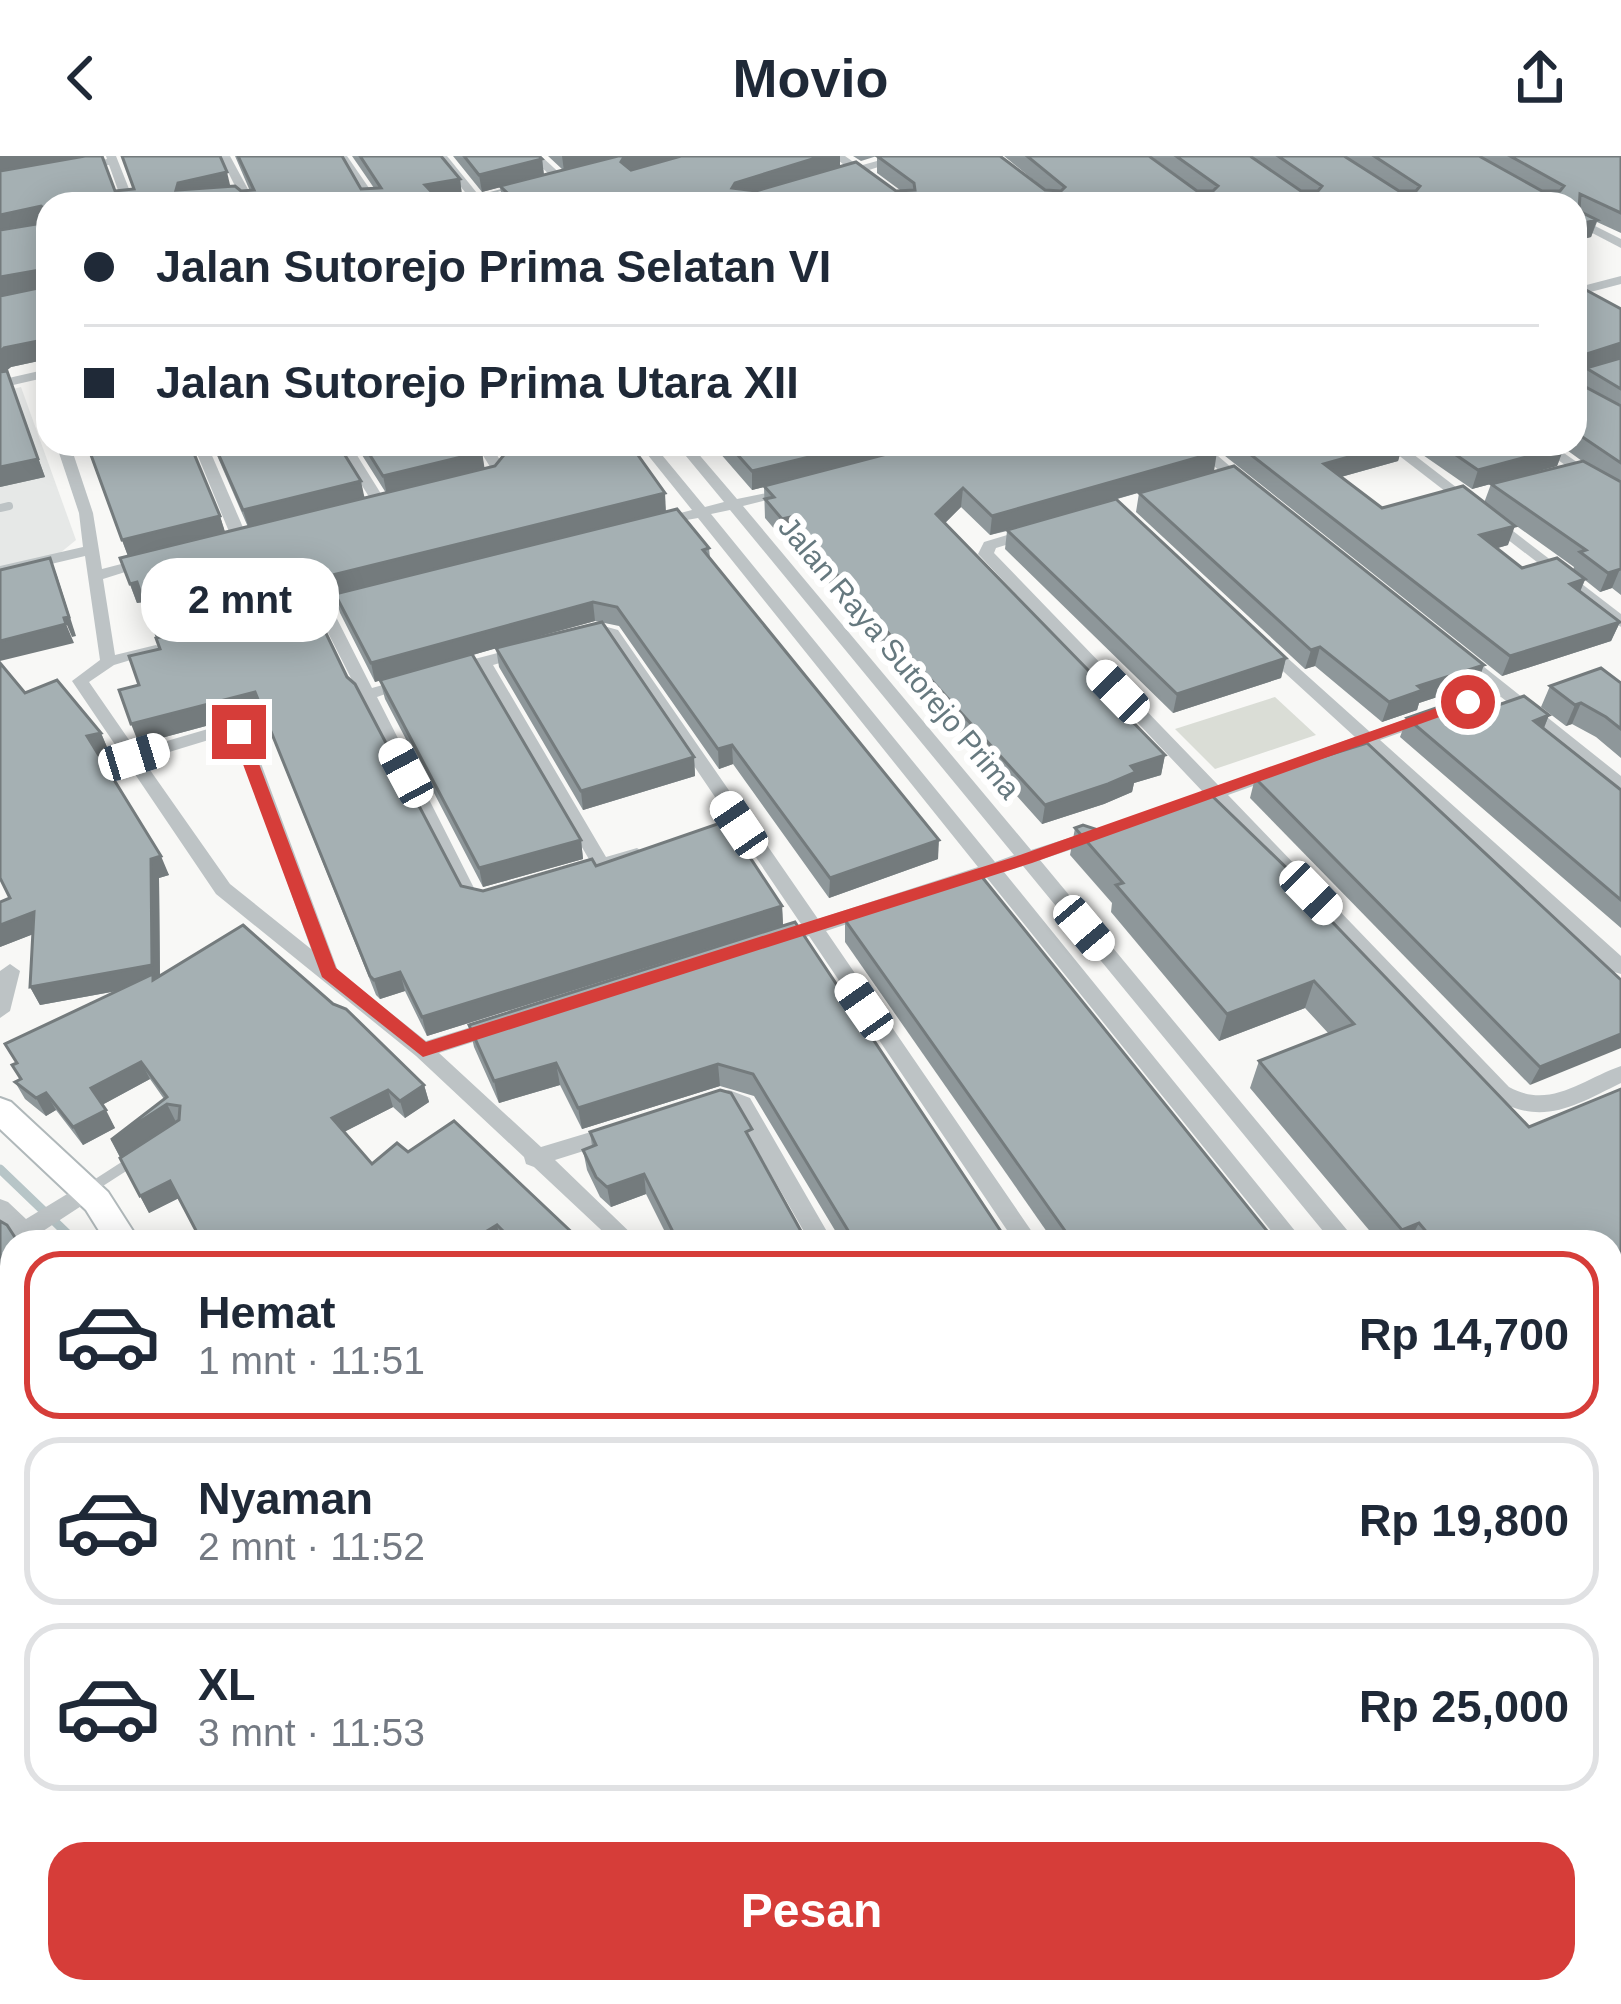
<!DOCTYPE html>
<html lang="id">
<head>
<meta charset="utf-8">
<style>
  body { margin:0; font-family:Arial,sans-serif; background:#f2f2f3; color:#1f2937; height:100vh; display:flex; flex-direction:column; font-size:45px; white-space:nowrap }
  * { box-sizing:border-box; margin:0 }
  p { font-size:39px; color:#747a83 }
  .icon { flex:none; width:66px; height:66px; fill:none; stroke:currentColor; stroke-width:2; stroke-linecap:round; stroke-linejoin:round }
  .map { position:relative; flex:1; overflow:hidden }
  .panel { position:absolute; left:0px; top:1074px; width:1623px; height:774px; display:flex; flex-direction:column; background:#fff; border-radius:36px 36px 0 0; box-shadow:0 6px 30px #0003 }
  .panel>* { flex:none }
  .hud { position:absolute; left:36px; top:36px; width:1551px; height:264px; border-radius:36px; box-shadow:0 6px 30px #0003; display:grid; align-content:center; height:264px; padding:0 48px; background:#fff }
  .end { position:absolute; width:54px; height:54px; margin:-27px; border:15px solid #d63d39; background:#fff; box-shadow:0 0 0 6px #fff }
  .from { border-radius:50% }
  .bubble { position:absolute; height:84px; border-radius:36px; background:#fff; box-shadow:0 6px 30px #0003; font-size:39px; font-weight:800; line-height:84px; text-align:center }
  .car { position:absolute; width:36px; height:72px; margin:-36px -18px; border-radius:15px; box-shadow:0 0 9px 3px #0007; background:linear-gradient(#fff 24%,#345 0 40%,#fff 0 76%,#345 0 86%,#fff 0) }
  .hud b { display:flex; align-items:center; gap:42px; height:114px; font-size:45px }
  .hud b+b { border-top:3px solid #e0e1e3 }
  .hud i { width:30px; height:30px; background:#1f2937 }
  ul { padding:21px 0 0; list-style:none }
  li { display:flex; align-items:center; gap:36px; height:168px; margin:0 24px 18px; padding:0 24px; border:6px solid #e0e1e3; border-radius:36px }
  li div { flex:1 }
  li b { display:block; font-size:45px }
  li em { font-style:normal; font-weight:800 }
  li.current { border-color:#d63d39 }
  li>.icon { width:108px; height:108px; stroke-width:1.5 }
  .action { display:flex; gap:24px; margin-top:auto; padding:24px 48px }
  .action a { flex:1; height:138px; border-radius:36px; background:#d63d39; color:#fff; font-size:48px; font-weight:800; line-height:138px; text-align:center }
  header { display:flex; justify-content:space-between; align-items:center; height:156px; padding:0 48px; background:#fff; font-size:54px; font-weight:800 }
  .map>svg:first-child { display:block }
</style>
</head>
<body>
<header><svg class="icon" aria-label="back" viewBox="0 0 24 24"><path d="M15 5l-7 7 7 7"/></svg>Movio<svg class="icon" aria-label="share" viewBox="0 0 24 24"><path d="M12 15V3M7 8l5-5 5 5M5 13v7h14v-7"/></svg></header>
<div class="map">
<svg width="1621" height="1848" viewBox="0 0 1621 1848">
  <rect width="100%" height="100%" fill="#f8f8f6"/>
  <g fill="#e6e8e7">
    <path d="M21,231L76,384L60,397L0,411V236Z"/>
    <path d="M1621,1259V1848H1549L1536,1836H1611V1264Z"/>
  </g>
  <path fill="#daddd6" d="M1275,541L1316,579L1215,613L1175,573Z"/>
  <g fill="none" stroke-linecap="round" stroke-linejoin="round">
    <path stroke="#b7c5c7" stroke-width="9" d="M0,1013L76,1086"/>
    <path stroke="#b7c5c7" stroke-width="12" d="M818,1836L828,1848"/>
    <defs>
      <g id="secondary">
        <path d="M536,26L542,28V34L482,48H452Z"/>
        <path d="M0,942L11,946L108,1036L140,1086H106L86,1054L0,973Z"/>
        <path d="M838,1836H890L895,1848H843Z"/>
      </g>
    </defs>
    <use href="#secondary" stroke="#b0b8ba" stroke-width="4"/>
    <path stroke="#b8bcbe" stroke-width="6" stroke-dasharray="8 8" stroke-linecap="butt" d="M0,1724L12,1720"/>
    <path stroke="#bdc3c5" stroke-width="8" d="M0,352L9,350"/>
    <path stroke="#bdc3c5" stroke-width="10" d="M89,1033L134,1004"/>
    <g fill="#bdc3c5" fill-rule="evenodd">
      <path d="M106,0H116L135,48H123L109,9L77,14L71,11L107,3Z"/>
      <path d="M220,0H230L256,48H244Z"/>
      <path d="M337,0H347L380,48H368Z"/>
      <path d="M436,0H447L481,42V46H473Z"/>
      <path d="M530,0H541L566,23V27H558Z"/>
      <path d="M833,0H845L859,10L895,0H912L866,15L911,48H898L856,18L837,21V17L849,13Z"/>
      <path d="M1575,60L1621,83V92L1575,68Z"/>
      <path d="M1621,120V128L1575,140V132Z"/>
      <path d="M1621,206V214L1575,227V219Z"/>
      <path d="M48,213V221L0,232V224Z"/>
      <path d="M56,288H70L93,357L102,413L152,400L160,405L103,423L115,499L156,489L164,494L114,509L89,526L136,594L225,568L249,575L338,815L426,885L497,863L504,866L507,871L504,876L439,897L541,991L614,969L622,971L625,977L622,983L555,1004L640,1086H614L534,1011L526,1008L524,1001L416,900L216,738L72,525L100,504L85,400L0,420V410L83,391L79,357ZM225,579L236,582L311,793L230,728L143,604Z"/>
      <path d="M193,288H207L248,383L245,386L232,383Z"/>
      <path d="M336,288H350L388,349L386,352H376Z"/>
      <path d="M476,288H490L507,315L491,327L479,324L492,314Z"/>
      <path d="M639,288H653L705,351L724,346L676,288H690L737,343L796,331V337L743,350L1031,694L1097,673L1103,675L1106,679L1103,683L1040,704L1357,1086H1332L1023,710L1004,716L1304,1086H1280L987,722L826,775L1039,1086H1015L809,780L778,790L771,788L768,783L771,778L801,768L606,480L583,483L575,478L600,469L618,474L818,763L978,711L698,362L653,370V364L692,354ZM730,354L1014,699L995,706L711,358Z"/>
      <path d="M1188,288H1204L1253,330L1241,333Z"/>
      <path d="M1384,288H1400L1621,458V471Z"/>
      <path d="M1535,288H1551L1621,337V348Z"/>
      <path d="M1030,372L1035,374V380L996,392L994,397L1219,630L1355,581L1261,495L1259,492L1267,487L1273,489L1370,576L1491,533L1450,498L1452,495H1464L1621,620V635L1501,541L1380,584L1621,800V818L1614,816L1365,590L1228,639L1509,931C1550,954 1583,923 1621,910V927C1576,949 1543,971 1495,943L1212,645L1189,653L1183,651L1180,647L1203,636L978,398L984,386Z"/>
      <path d="M366,435L372,437V443L332,453L372,532L408,522L416,527L377,541L474,732L494,737L497,742L494,747L487,749L460,741L361,543L356,539L358,536L318,457L291,464L283,459Z"/>
      <path d="M524,490L532,495L530,498L493,509L606,701L637,692L646,698L644,702L569,724L562,723L560,718L562,713L590,705L478,512L450,520L442,515L444,511Z"/>
      <path d="M10,808L20,815L10,855L0,862V815Z"/>
      <path d="M729,934L750,942L833,1086H810L734,954C722,948 711,957 698,953L695,947L698,941Z"/>
      <path d="M87,1026L95,1029L98,1035L95,1041L40,1077L46,1086H20L0,1066V1043L8,1046L26,1063Z"/>
      <path d="M1621,1209V1232L1611,1236V1213Z"/>
      <path d="M0,1651L12,1658V1698L0,1691Z"/>
      <path d="M0,1767L12,1769V1799L0,1797Z"/>
      <path d="M114,1836H150L156,1848H119Z"/>
      <path d="M706,1836H742L748,1848H711Z"/>
    </g>
    <use href="#secondary" fill="#fff" fill-rule="evenodd"/>
  </g>
  <g fill="#8e979a" fill-rule="evenodd">
    <path d="M0,0L115,35L231,30L241,35H250L235,0H342L361,33L374,32L352,0H441L460,23L462,40L48,48V203L11,211L6,215L45,321L0,331Z"/>
    <path d="M453,0H539L542,3L544,19L563,14L548,0H840V11L896,35L900,34L877,17V0L861,5L853,0H1000L1047,35L1004,0H1149L1190,29L1151,0H1621V77L1597,66L1591,81L1575,85V48H503L500,31L482,36Z"/>
    <path d="M1575,137L1621,153V439L1612,432L1600,436L1585,424L1580,436L1620,466L1611,485L1502,520L1210,288H1403L1398,305L1341,321L1382,352L1484,347L1491,328L1582,305L1564,292L1557,310L1472,333L1407,288H1575ZM1490,351L1574,411L1573,414L1522,412L1497,392L1508,389Z"/>
    <path d="M86,288L220,360L225,377L248,371L212,288H338L365,342L386,337L355,288H477L482,296L484,313L495,310L503,300L495,288H631L666,356L709,392L710,402L938,703L829,742L733,608L719,613L619,470L595,465L506,489L694,601L695,620L583,654L499,511L496,492L473,499L581,684L583,703L483,731L385,543L380,524L375,526L340,457L335,439L311,445L347,521L461,730L483,735L596,710L782,750L783,769L427,880L405,835L380,843L376,839L262,555L139,588V529L160,493L143,446L137,447L120,402L128,400Z"/>
    <path d="M712,288H1208L1214,315L1055,361L1286,502L1281,522L1173,557L1005,393L1007,375L990,379L961,351L945,367L1165,599L1161,619L1134,627L1132,636L1104,648L1042,668L851,455L791,380L782,382L765,362L764,331L752,334Z"/>
    <path d="M1139,337L1477,528L1419,547L1417,554L1382,566L1315,510L1305,513L1136,356Z"/>
    <path d="M1621,527V602L1596,581L1572,568L1566,570L1541,551L1550,530Z"/>
    <path d="M25,537L101,577L109,596L98,598L169,719L159,722L160,819L424,929L429,946L405,962L393,951L344,976L372,1008L408,996L582,1086H202L179,1042L149,1057L111,984L164,943L150,923L102,949L115,972L83,989L56,954L46,960L25,943L15,926L20,923L117,835L40,849L30,831L33,778L0,791L10,742Z"/>
    <path d="M1549,559L1544,572L1621,633V772L1400,581L1407,562L1458,563Z"/>
    <path d="M1255,622L1621,824L1530,929L1250,642Z"/>
    <path d="M1075,672L1104,676L1296,728L1529,971L1621,933V1173L1611,1178V1086H1379L1250,932L1259,905L1329,878L1305,852L1219,885L1111,756L1112,747L1070,699Z"/>
    <path d="M845,764L1276,1086H1054L845,786Z"/>
    <path d="M795,766L1008,1086H842L754,940L720,930L582,973L560,929L499,947L474,891L469,869Z"/>
    <path d="M590,976L752,988L807,1086H670L646,1038L611,1051L600,1041L587,1014L583,994L592,990Z"/>
    <path d="M915,1836H971L961,1848H925Z"/>
    <path d="M1065,1836H1146L1158,1848H1076Z"/>
  </g>
  <g fill="#747b7d">
    <path d="M0,0H84L0,17Z"/>
    <path d="M562,0H621L564,15Z"/>
    <path d="M627,0H683L626,18L621,6L624,1Z"/>
    <path d="M822,0H840V11L736,44L732,32L735,27Z"/>
    <path d="M542,3L544,20L482,36L479,19Z"/>
    <path d="M227,16L231,33L176,34L178,27Z"/>
    <path d="M460,23L462,40L427,46L425,29Z"/>
    <path d="M41,50L47,68L0,77V59Z"/>
    <path d="M1597,64L1591,81L1575,85V69Z"/>
    <path d="M45,113L48,131L0,140V121Z"/>
    <path d="M48,183V203L11,211L0,220V196L4,192Z"/>
    <path d="M1621,187V203L1586,212L1585,214L1575,218L1577,201Z"/>
    <path d="M7,215L45,321L0,331V311Z"/>
    <path d="M862,288H936L752,334V315Z"/>
    <path d="M1395,288H1403L1398,305L1319,327L1324,308Z"/>
    <path d="M1564,291L1557,310L1472,333L1478,314Z"/>
    <path d="M482,296L485,315L387,339L383,320Z"/>
    <path d="M1217,296L1214,315L990,379L992,360Z"/>
    <path d="M361,325L365,344L249,373L243,354Z"/>
    <path d="M963,332L961,351L935,377L936,358Z"/>
    <path d="M665,337L666,356L157,484L150,464Z"/>
    <path d="M220,360L226,379L129,403L122,384Z"/>
    <path d="M791,361V380L782,382V363Z"/>
    <path d="M1515,370L1508,389L1474,399L1480,379Z"/>
    <path d="M50,402L57,420L76,480L72,481L64,462Z"/>
    <path d="M1620,413L1612,432L1600,436L1608,417Z"/>
    <path d="M1585,423L1577,443L1570,428Z"/>
    <path d="M137,426L144,446L137,447L130,428Z"/>
    <path d="M593,446L595,465L375,526L371,507Z"/>
    <path d="M1620,466L1611,485L1502,520L1510,500Z"/>
    <path d="M66,468L74,487L0,505V485Z"/>
    <path d="M1320,491L1315,510L1305,513L1311,494Z"/>
    <path d="M1286,502L1281,522L1173,557L1177,538Z"/>
    <path d="M1484,509L1477,528L1419,547L1417,554L1382,566L1389,546L1418,530Z"/>
    <path d="M255,536L262,555L139,588L131,568Z"/>
    <path d="M1581,547L1572,568L1566,570L1575,549Z"/>
    <path d="M1549,559L1541,579L1534,565Z"/>
    <path d="M101,577L109,596L95,599L87,580Z"/>
    <path d="M732,589L733,608L719,613L718,593Z"/>
    <path d="M1165,599L1161,619L1134,627L1132,636L1104,648L1042,668L1045,649L1131,610Z"/>
    <path d="M694,601L695,620L583,654L581,635Z"/>
    <path d="M581,684L583,703L483,731L479,712Z"/>
    <path d="M939,684L938,703L829,742L830,722Z"/>
    <path d="M161,700L169,719L159,722L160,827L40,849L30,831L151,703Z"/>
    <path d="M782,750L783,769L427,880L422,861Z"/>
    <path d="M34,756L44,774L0,791V769Z"/>
    <path d="M400,816L405,835L380,843L374,824Z"/>
    <path d="M1314,825L1305,852L1219,885L1227,858Z"/>
    <path d="M1621,878V892L1530,929L1540,911Z"/>
    <path d="M141,906L150,923L100,950L91,932Z"/>
    <path d="M556,907L560,929L499,947L494,925Z"/>
    <path d="M718,908L720,930L582,973L578,952Z"/>
    <path d="M424,929L429,946L405,962L400,945Z"/>
    <path d="M388,934L393,951L338,979L332,962Z"/>
    <path d="M46,937L56,954L46,960L36,942Z"/>
    <path d="M167,948L176,966L120,1001L111,984Z"/>
    <path d="M106,954L115,972L83,989L73,971Z"/>
    <path d="M644,1018L646,1038L611,1051L607,1031Z"/>
    <path d="M170,1025L179,1042L149,1057L140,1040Z"/>
    <path d="M1419,1067L1409,1086H1396L1402,1074Z"/>
    <path d="M497,1069L501,1086H469Z"/>
    <path d="M1621,1157V1173L1611,1178V1162Z"/>
    <path d="M511,1836H527L517,1848H501Z"/>
  </g>
  <g fill="#a5b0b3" stroke="#747b7d" stroke-width="3">
    <path d="M85,0H102L115,35L134,33L122,0H220L227,16L178,27L176,34L235,30L241,35L254,34L238,0H342L361,33L381,32L360,0H441L460,23L425,29L443,48H48V183L4,192L0,196V140L43,131L45,113L0,121V74L43,67L47,55L41,50L0,59V15Z"/>
    <path d="M464,0H539L542,3L479,19Z"/>
    <path d="M618,0H627L624,1L621,6L631,14L681,0H822L735,27L732,32L756,35L856,6L896,35L915,34L914,27L877,0H1000L1045,34L1061,35L1065,31L1027,0H1149L1197,35H1213L1218,30L1176,0H1250L1301,35H1318L1322,30L1278,0H1344L1399,35H1416L1420,30L1374,0H1479L1542,35H1560L1564,30L1510,0H1621V57L1580,38L1579,55L1597,64L1575,69V48H519L500,30Z"/>
    <path d="M1586,134L1621,153V187L1577,201L1580,228L1621,250V307L1575,276V137Z"/>
    <path d="M1621,202V233L1586,212Z"/>
    <path d="M7,215L38,303L0,311V216Z"/>
    <path d="M87,288H190L220,360L122,384Z"/>
    <path d="M214,288H338L361,325L243,354Z"/>
    <path d="M363,288H477L482,296L383,320Z"/>
    <path d="M504,288H630L665,337L150,464L137,426L130,428L120,402L495,310L508,294Z"/>
    <path d="M728,288H862L752,315Z"/>
    <path d="M925,288H1208L1217,296L992,360L963,332L936,358L1127,554L1122,555L1165,599L1131,610L1136,616L1108,628L1045,649L851,436L791,361L782,363L765,343L774,341L764,330Z"/>
    <path d="M1237,288H1395L1324,308L1382,352L1463,330L1515,370L1480,379L1522,412L1557,402L1585,423L1570,428L1620,466L1510,500Z"/>
    <path d="M1440,288H1560L1564,291L1478,314Z"/>
    <path d="M1583,305L1621,326V413L1608,417L1580,396L1586,394L1491,328Z"/>
    <path d="M1234,310L1484,509L1418,530L1423,534L1389,546L1320,491L1311,494L1139,337Z"/>
    <path d="M1116,343L1286,502L1177,538L1007,374Z"/>
    <path d="M677,353L709,392L703,394L939,684L830,722L732,589L718,593L617,451L593,446L371,507L335,438Z"/>
    <path d="M50,402L69,461L64,462L66,468L0,485V414Z"/>
    <path d="M310,444L347,521L355,528L461,730L483,735L592,703L596,710L726,665L782,750L422,861L400,816L374,824L370,820L255,536L131,568L119,534L139,529L129,500L160,493L156,482Z"/>
    <path d="M602,466L694,601L581,635L496,492Z"/>
    <path d="M472,498L581,684L479,712L380,524Z"/>
    <path d="M0,507L25,537L57,524L101,577L87,580L161,700L151,703L152,809L30,831L34,756L0,769V746L10,742L0,722Z"/>
    <path d="M1601,512L1621,527V573L1606,561L1581,547L1575,549L1550,530Z"/>
    <path d="M1524,540L1549,559L1534,565L1621,634V744L1407,562L1442,550L1458,563Z"/>
    <path d="M1367,587L1621,824V878L1540,911L1255,622Z"/>
    <path d="M1208,636L1298,723L1293,725L1529,971L1621,933V1157L1611,1162V1086H1435L1419,1067L1402,1074L1259,905L1354,868L1314,825L1227,858L1116,729L1123,727L1075,672L1083,669L1104,676Z"/>
    <path d="M978,716L1276,1086H1073L845,764Z"/>
    <path d="M795,766L1008,1086H855L753,918L718,908L578,952L556,907L494,925L469,869Z"/>
    <path d="M243,769L333,848L346,853L424,929L400,945L388,934L332,962L372,1008L397,987L408,996L454,965L582,1086H514L497,1069L469,1086H202L170,1025L140,1040L120,1002L179,964L180,950L167,948L111,984L167,941L141,906L91,932L106,954L73,971L46,937L36,942L15,926L21,923L12,909L17,907L5,888L153,818V824Z"/>
    <path d="M720,934L731,937L752,973L746,976L807,1086H678L644,1018L607,1031L596,1021L583,994L596,989L590,976Z"/>
    <path d="M0,1065L7,1069L18,1086H12V1133L10,1134L12,1137V1416L0,1393Z"/>
    <path d="M328,1836H511L501,1848H338Z"/>
    <path d="M926,1836H967L957,1848H936Z"/>
    <path d="M1026,1836H1062L1052,1848H1016Z"/>
    <path d="M1080,1836H1146L1158,1848H1091Z"/>
    <path d="M1186,1836H1336L1326,1848H1176Z"/>
  </g>
  <path fill="#d63d39" d="M1468,541L1473,542V549L1032,707L423,901L322,821L231,576L239,571L247,576L336,812L426,886L1020,699Z"/>
  <g text-anchor="middle" stroke-width="12" stroke-linejoin="round" paint-order="stroke">
    <g font-size="30" fill="#66797f" stroke="#fff">
      <text transform="translate(899 502) rotate(50)" y="10">Jalan Raya Sutorejo Prima</text>
    </g>
  </g>
</svg>
<i class="end from" style="left:1468px;top:546px"></i>
<i class="end" style="left:239px;top:576px"></i>
<div class="bubble" style="left:141px;top:402px;width:198px">2 mnt</div>
<i class="car" style="left:1118px;top:536px;rotate:316deg"></i>
<i class="car" style="left:134px;top:601px;rotate:73deg"></i>
<i class="car" style="left:406px;top:617px;rotate:332deg"></i>
<i class="car" style="left:739px;top:669px;rotate:326deg"></i>
<i class="car" style="left:1311px;top:737px;rotate:136deg"></i>
<i class="car" style="left:1084px;top:772px;rotate:140deg"></i>
<i class="car" style="left:864px;top:851px;rotate:325deg"></i>
<div class="hud">
<b><i class="from"></i>Jalan Sutorejo Prima Selatan VI</b>
<b><i></i>Jalan Sutorejo Prima Utara XII</b>
</div>
<section class="panel">
<ul>
<li class="current"><svg class="icon" aria-label="car" viewBox="0 0 24 24"><path d="M5 17H2v-5l4-1 3-4h7l3 4 3 1v5h-3M9 17h6M6 11h13"/><circle cx="7" cy="17" r="2"/><circle cx="17" cy="17" r="2"/></svg><div><b>Hemat</b><p>1 mnt · 11:51</p></div><em>Rp 14,700</em></li>
<li><svg class="icon" aria-label="car" viewBox="0 0 24 24"><path d="M5 17H2v-5l4-1 3-4h7l3 4 3 1v5h-3M9 17h6M6 11h13"/><circle cx="7" cy="17" r="2"/><circle cx="17" cy="17" r="2"/></svg><div><b>Nyaman</b><p>2 mnt · 11:52</p></div><em>Rp 19,800</em></li>
<li><svg class="icon" aria-label="car" viewBox="0 0 24 24"><path d="M5 17H2v-5l4-1 3-4h7l3 4 3 1v5h-3M9 17h6M6 11h13"/><circle cx="7" cy="17" r="2"/><circle cx="17" cy="17" r="2"/></svg><div><b>XL</b><p>3 mnt · 11:53</p></div><em>Rp 25,000</em></li>
</ul>
<div class="action"><a>Pesan</a></div>
</section>
</div>
</body>
</html>
